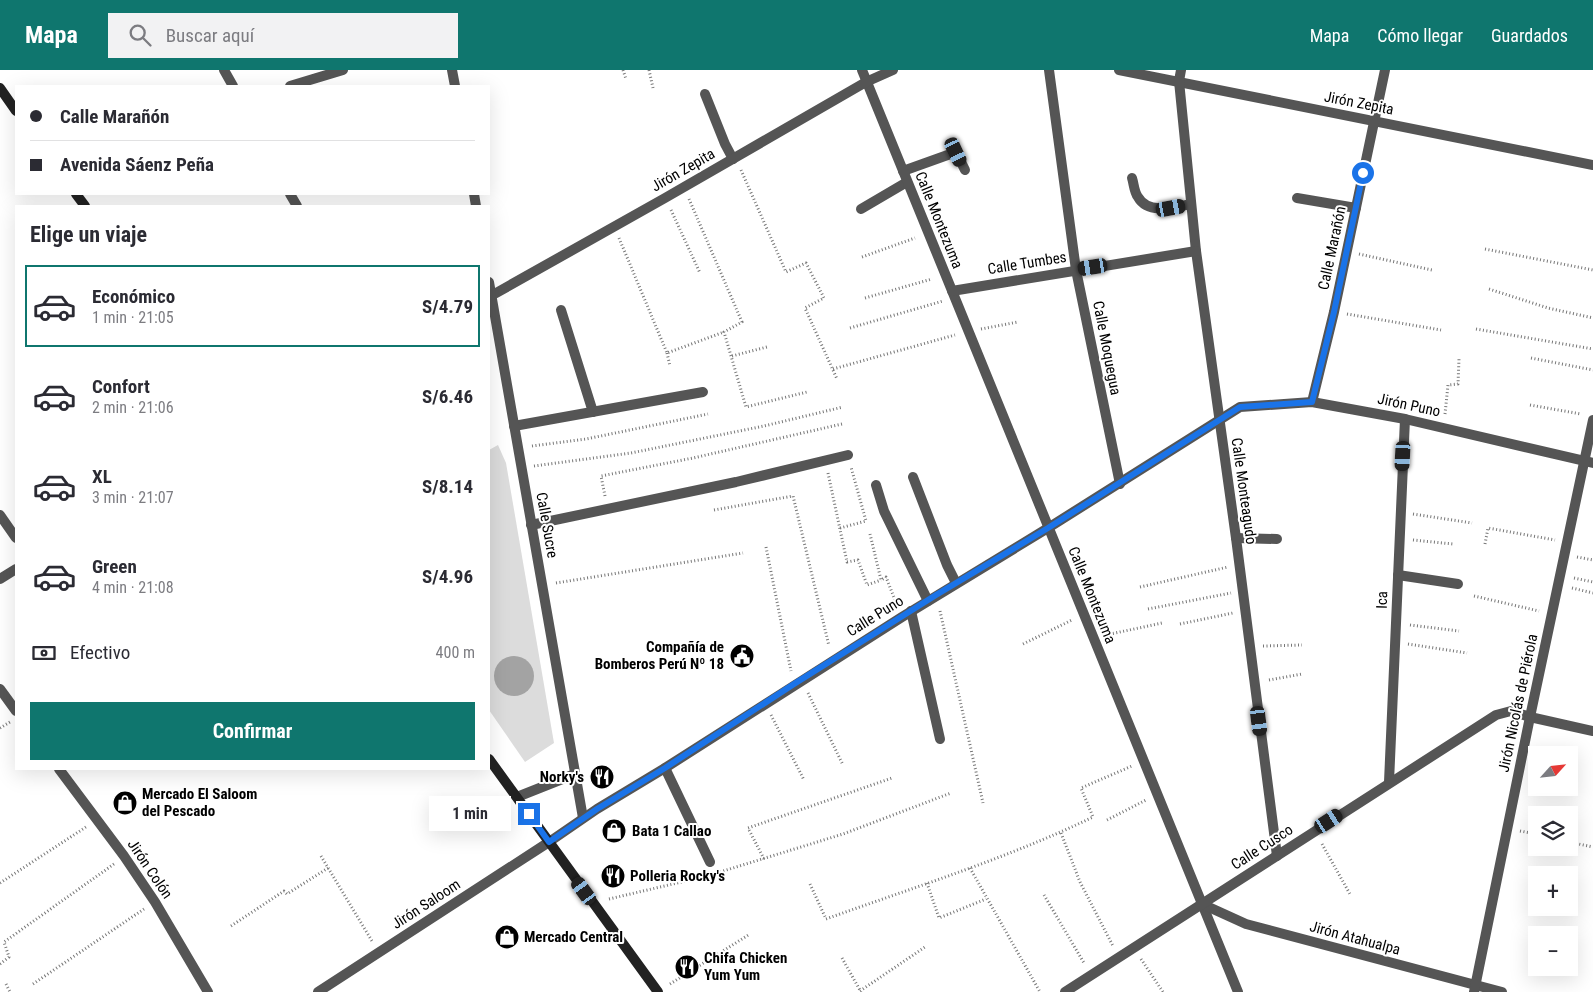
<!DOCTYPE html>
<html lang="es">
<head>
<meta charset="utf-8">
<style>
  body { margin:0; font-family:"Roboto Condensed",sans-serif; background:#f2f2f3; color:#2b2b33; height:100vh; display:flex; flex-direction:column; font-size:19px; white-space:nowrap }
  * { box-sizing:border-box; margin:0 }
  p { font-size:16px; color:#7c7c81 }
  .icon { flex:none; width:28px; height:28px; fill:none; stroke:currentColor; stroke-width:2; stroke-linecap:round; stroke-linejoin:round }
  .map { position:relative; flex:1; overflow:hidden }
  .sheet { position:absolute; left:15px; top:135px; width:475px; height:565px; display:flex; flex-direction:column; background:#fff; border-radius:0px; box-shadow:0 5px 20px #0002 }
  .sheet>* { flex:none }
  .hud { position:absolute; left:15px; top:15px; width:475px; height:110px; border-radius:0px; box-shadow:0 5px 20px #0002; display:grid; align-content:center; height:110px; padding:0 15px; background:#fff }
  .needle { width:32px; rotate:63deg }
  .buttons { position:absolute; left:1528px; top:676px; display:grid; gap:10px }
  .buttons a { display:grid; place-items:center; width:50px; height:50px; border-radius:0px; background:#fff; box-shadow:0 5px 20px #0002; font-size:25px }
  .end { position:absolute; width:22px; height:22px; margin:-11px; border:6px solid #1a73e8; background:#fff; box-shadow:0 0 0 2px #fff }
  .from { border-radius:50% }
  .bubble { position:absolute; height:35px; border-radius:0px; background:#fff; box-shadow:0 5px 20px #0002; font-size:16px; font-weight:700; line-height:35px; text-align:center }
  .car { position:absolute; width:15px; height:30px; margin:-15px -8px; border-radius:6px; box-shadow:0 0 4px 1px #0007; background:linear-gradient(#222 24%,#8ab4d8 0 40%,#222 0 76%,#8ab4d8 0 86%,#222 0) }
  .hud b { display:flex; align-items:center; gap:18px; height:48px; font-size:19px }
  .hud b+b { border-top:1px solid #e1e1e2 }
  .hud i { width:12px; height:12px; background:#2b2b33 }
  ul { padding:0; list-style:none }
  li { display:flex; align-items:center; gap:15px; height:82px; margin:0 10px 8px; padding:0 5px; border:2px solid transparent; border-radius:0px }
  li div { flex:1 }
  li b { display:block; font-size:19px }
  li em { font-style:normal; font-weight:700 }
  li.on { border-color:#0f766e }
  li>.icon { width:45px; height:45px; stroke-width:1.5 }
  h2 { padding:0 15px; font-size:22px; line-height:60px }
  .pay { display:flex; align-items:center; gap:12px; height:55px; padding:0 15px; font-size:19px }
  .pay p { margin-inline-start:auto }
  .primary-button { display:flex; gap:10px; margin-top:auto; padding:10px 15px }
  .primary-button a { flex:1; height:58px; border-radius:0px; background:#0f766e; color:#fff; font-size:20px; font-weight:700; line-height:58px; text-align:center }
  header { display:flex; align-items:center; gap:30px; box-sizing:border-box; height:70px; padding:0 25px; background:#0f766e; color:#fff }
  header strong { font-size:24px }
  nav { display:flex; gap:28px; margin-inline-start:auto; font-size:18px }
  .search { width:350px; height:45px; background:#f2f2f3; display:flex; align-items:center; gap:12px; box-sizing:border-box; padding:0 18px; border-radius:0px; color:#7c7c81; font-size:19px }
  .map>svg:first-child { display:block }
</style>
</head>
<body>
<header>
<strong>Mapa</strong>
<div class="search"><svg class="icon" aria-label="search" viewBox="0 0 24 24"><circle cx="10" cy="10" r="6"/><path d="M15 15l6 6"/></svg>Buscar aquí</div>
<nav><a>Mapa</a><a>Cómo llegar</a><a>Guardados</a></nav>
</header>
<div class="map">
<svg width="1593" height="922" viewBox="0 0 1593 922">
  <rect width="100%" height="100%" fill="#fff"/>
  <path fill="#dcdcdc" d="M498,375L506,393L554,673L525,692L489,640V380Z"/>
  <circle fill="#a3a3a3" cx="514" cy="606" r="20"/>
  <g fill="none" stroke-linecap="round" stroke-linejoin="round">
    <g stroke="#777" stroke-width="3" stroke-dasharray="1 2.5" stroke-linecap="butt">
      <path d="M623,0L626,9"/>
      <path d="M649,0L653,18"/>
      <path d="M741,100L786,202L806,193L824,228L805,238L837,309"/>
      <path d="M689,129L742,252L724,262L746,337L807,322"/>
      <path d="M671,140L700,203"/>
      <path d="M619,168L667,283L724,262"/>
      <path d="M1485,179L1593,200"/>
      <path d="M1359,184L1432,200"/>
      <path d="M862,187L915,168"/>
      <path d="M1489,219L1548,238L1593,248"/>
      <path d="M865,228L932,209"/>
      <path d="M1347,244L1441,260"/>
      <path d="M850,258L943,231"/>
      <path d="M981,259L1018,252"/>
      <path d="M1476,259L1593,279"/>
      <path d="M667,283L670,296"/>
      <path d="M732,286L767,277"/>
      <path d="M1531,288L1593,300"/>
      <path d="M833,299L955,265"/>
      <path d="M1530,335L1581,344"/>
      <path d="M1445,344L1448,315L1458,314L1459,289"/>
      <path d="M532,376L586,369L708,344"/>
      <path d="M534,396L631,383L764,356L843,337"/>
      <path d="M828,403L847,492L858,490L867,515L881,510"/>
      <path d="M605,426L601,406L693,388L842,354"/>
      <path d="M714,440L793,426L829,576"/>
      <path d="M1413,444L1472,453"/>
      <path d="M840,458L866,451L851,397"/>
      <path d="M870,464L881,510L886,507L897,535"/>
      <path d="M1413,470L1453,474"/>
      <path d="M1485,474L1488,458L1555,470"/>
      <path d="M766,477L791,601"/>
      <path d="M1577,487L1593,490"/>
      <path d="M1574,508L1593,512"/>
      <path d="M556,513L743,483"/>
      <path d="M1140,517L1228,497"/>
      <path d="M1572,518L1593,523"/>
      <path d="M1474,526L1539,541"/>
      <path d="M1148,539L1231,523"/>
      <path d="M940,541L983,733"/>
      <path d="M1180,554L1233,543"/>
      <path d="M1410,555L1459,561"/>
      <path d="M1106,565L1162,553"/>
      <path d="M1023,574L1072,550"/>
      <path d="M1408,574L1467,583"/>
      <path d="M1263,576L1302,575"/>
      <path d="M1269,610L1302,604"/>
      <path d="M808,623L843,695"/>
      <path d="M771,645L804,710"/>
      <path d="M0,658L10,652"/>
      <path d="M1107,750L1146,730"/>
      <path d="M1520,761L1536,764"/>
      <path d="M1061,763L1080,812L1113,876"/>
      <path d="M1569,772L1593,777"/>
      <path d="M1322,774L1351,826"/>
      <path d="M321,786L372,871"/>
      <path d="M764,789L748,758L892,708"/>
      <path d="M970,798L1040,922"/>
      <path d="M720,802L843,764L951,723"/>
      <path d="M0,813L86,757"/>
      <path d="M927,813L939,848L986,829"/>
      <path d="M810,814L826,849C915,817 1008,788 1093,747L1081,718L1132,696"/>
      <path d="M1044,825L1084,893"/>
      <path d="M609,829L707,806"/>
      <path d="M231,856L284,821L287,824L328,798"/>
      <path d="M842,888L861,922"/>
      <path d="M1141,889L1163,922"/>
      <path d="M0,894L9,887L4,872L114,794"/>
      <path d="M6,914L10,922"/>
      <path d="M33,914L144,839"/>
      <path d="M670,914L750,864"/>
      <path d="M860,921L925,877"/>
    </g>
    <g stroke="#555" stroke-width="10">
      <path d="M705,24L725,74L733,89"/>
      <path d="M903,101L956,82L965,100"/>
      <path d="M1132,108C1134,114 1134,122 1138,127C1148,145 1175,137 1191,134"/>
      <path d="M1297,128L1356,138"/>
      <path d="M861,139L907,112"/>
      <path d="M561,240L593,342"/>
      <path d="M514,356L703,322"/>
      <path d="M913,407L947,495L956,513"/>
      <path d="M876,415L884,441L928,531"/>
      <path d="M0,445L16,468"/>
      <path d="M531,455L736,412L848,385"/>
      <path d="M1236,468L1277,469"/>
      <path d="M1398,505L1458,514"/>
      <path d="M911,541L940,669"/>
      <path d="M665,698L710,792"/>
    </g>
    <g stroke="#555" stroke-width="10">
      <path d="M224,0L233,16"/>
      <path d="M452,0L455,16"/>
      <path d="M862,0L1238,922"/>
      <path d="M1049,0L1076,200L1120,414"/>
      <path d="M1119,0L1593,95"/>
      <path d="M1181,0L1179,11L1196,181L1236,468L1277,786"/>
      <path d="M290,16L343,0"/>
      <path d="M290,124L297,136"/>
      <path d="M474,124L476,136"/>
      <path d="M489,212L583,748"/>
      <path d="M952,221L1196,181"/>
      <path d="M489,227L665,128L866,12L893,0"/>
      <path d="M1312,332L1334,242L1385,0"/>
      <path d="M0,509L16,499"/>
      <path d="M0,619L16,641"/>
      <path d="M59,699L124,786L155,832L208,922"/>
      <path d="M1389,712L1405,349"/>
      <path d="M517,727L575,704"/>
      <path d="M1202,834L1246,854L1502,922"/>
      <path d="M318,922L549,772L597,739L665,698L902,547L1048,458L1240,337L1312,332L1405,349L1593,393"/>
      <path d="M1065,922L1496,645L1511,641L1530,647L1593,661"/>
      <path d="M1474,922L1530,647L1593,350"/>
    </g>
    <g stroke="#222" stroke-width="10">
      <path d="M0,18L16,41"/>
      <path d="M76,124L85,136"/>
      <path d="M489,689L658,922"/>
    </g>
  </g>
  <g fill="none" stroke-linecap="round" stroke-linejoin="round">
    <path stroke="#1a73e8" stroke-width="6" d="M529,744L549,772L597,739L665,698L794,614L936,525L1048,458L1240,337L1312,332L1334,242L1363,103"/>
  </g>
  <defs>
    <symbol id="civic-disc" viewBox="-11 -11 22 22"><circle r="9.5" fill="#000" stroke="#fff"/><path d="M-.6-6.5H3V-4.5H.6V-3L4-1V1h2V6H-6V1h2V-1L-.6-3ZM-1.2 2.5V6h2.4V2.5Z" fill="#fff"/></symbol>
    <symbol id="restaurant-disc" viewBox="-11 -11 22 22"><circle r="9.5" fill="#000" stroke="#fff"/><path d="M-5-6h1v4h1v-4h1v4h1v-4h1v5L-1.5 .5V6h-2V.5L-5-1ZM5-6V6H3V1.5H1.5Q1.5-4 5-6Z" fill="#fff"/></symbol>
    <symbol id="shop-disc" viewBox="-11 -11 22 22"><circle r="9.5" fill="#000" stroke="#fff"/><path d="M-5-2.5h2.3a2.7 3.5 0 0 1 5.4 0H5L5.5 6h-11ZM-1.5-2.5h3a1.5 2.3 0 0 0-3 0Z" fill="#fff"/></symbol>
  </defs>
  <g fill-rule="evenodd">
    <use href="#civic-disc" x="728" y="572" width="28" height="28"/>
    <use href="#restaurant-disc" x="588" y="693" width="28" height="28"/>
    <use href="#shop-disc" x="111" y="719" width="28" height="28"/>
    <use href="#shop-disc" x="600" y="747" width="28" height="28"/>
    <use href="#restaurant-disc" x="599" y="792" width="28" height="28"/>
    <use href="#shop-disc" x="493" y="853" width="28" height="28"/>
    <use href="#restaurant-disc" x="673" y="883" width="28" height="28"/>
  </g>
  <g text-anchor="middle" stroke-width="4" stroke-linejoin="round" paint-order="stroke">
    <g font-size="15" fill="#000" stroke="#fff">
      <text transform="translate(1359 33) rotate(11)" y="5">Jirón Zepita</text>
      <text transform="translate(683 100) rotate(-30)" y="5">Jirón Zepita</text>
      <text transform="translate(939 150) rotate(68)" y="5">Calle Montezuma</text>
      <text transform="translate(1332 178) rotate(-78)" y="5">Calle Marañón</text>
      <text transform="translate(1027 193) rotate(-9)" y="5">Calle Tumbes</text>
      <text transform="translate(1107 278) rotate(79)" y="5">Calle Moquegua</text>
      <text transform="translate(1409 335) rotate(12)" y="5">Jirón Puno</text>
      <text transform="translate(1244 421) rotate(82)" y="5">Calle Monteagudo</text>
      <text transform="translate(547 455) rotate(80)" y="5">Calle Sucre</text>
      <text transform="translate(1092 525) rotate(68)" y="5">Calle Montezuma</text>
      <text transform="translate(1382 530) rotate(-88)" y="5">Ica</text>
      <text transform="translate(875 546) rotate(-32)" y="5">Calle Puno</text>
      <text transform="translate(1518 633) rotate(-78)" y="5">Jirón Nicolás de Piérola</text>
      <text transform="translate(1262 777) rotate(-33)" y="5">Calle Cusco</text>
      <text transform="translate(150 799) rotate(56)" y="5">Jirón Colón</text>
      <text transform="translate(426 834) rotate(-33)" y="5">Jirón Saloom</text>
      <text transform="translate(1355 868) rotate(15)" y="5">Jirón Atahualpa</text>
    </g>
    <g font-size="15" font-weight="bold" fill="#000" stroke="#fff" text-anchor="start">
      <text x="724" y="582" text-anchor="end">Compañía de<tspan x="724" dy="17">Bomberos Perú Nº 18</tspan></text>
      <text x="584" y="712" text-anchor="end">Norky's</text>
      <text x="142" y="729">Mercado El Saloom<tspan x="142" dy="17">del Pescado</tspan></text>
      <text x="632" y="766">Bata 1 Callao</text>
      <text x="630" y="811">Polleria Rocky's</text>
      <text x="524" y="872">Mercado Central</text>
      <text x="704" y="893">Chifa Chicken<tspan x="704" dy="17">Yum Yum</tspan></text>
    </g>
  </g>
</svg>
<div class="buttons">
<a><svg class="needle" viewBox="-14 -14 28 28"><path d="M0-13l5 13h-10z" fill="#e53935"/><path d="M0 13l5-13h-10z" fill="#7c7c81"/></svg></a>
<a><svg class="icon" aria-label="layers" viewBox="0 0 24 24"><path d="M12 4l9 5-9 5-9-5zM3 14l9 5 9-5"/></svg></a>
<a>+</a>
<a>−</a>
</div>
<i class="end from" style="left:1363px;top:103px"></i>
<i class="end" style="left:529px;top:744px"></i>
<div class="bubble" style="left:429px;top:726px;width:82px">1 min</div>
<i class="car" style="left:956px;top:82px;rotate:155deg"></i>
<i class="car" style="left:1171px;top:138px;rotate:80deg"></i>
<i class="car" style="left:1093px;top:197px;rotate:261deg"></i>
<i class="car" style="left:1403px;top:386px;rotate:183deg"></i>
<i class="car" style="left:1259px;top:651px;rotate:173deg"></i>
<i class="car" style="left:1329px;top:751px;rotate:57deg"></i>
<i class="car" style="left:584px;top:821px;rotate:324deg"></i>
<div class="hud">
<b><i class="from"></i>Calle Marañón</b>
<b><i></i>Avenida Sáenz Peña</b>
</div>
<section class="sheet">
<h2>Elige un viaje</h2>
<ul>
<li class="on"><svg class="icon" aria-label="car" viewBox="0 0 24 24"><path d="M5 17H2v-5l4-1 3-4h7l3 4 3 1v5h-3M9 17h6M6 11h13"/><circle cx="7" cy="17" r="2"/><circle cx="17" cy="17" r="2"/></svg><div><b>Económico</b><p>1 min · 21:05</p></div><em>S/4.79</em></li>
<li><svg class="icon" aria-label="car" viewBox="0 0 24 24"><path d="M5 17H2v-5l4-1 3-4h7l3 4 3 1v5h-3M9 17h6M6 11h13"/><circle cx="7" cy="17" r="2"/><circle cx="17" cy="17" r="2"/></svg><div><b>Confort</b><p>2 min · 21:06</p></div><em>S/6.46</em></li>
<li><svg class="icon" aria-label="car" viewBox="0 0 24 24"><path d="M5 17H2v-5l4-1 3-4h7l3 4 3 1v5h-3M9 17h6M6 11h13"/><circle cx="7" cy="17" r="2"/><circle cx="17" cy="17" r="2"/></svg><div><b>XL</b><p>3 min · 21:07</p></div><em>S/8.14</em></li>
<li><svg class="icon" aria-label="car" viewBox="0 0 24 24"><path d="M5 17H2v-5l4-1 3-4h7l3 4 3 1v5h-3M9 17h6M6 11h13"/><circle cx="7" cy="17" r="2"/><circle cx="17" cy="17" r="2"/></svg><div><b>Green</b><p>4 min · 21:08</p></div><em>S/4.96</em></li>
</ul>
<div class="pay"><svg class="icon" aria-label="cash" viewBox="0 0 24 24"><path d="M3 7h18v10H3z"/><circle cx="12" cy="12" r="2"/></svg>Efectivo<p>400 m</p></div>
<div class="primary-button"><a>Confirmar</a></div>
</section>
</div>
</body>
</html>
